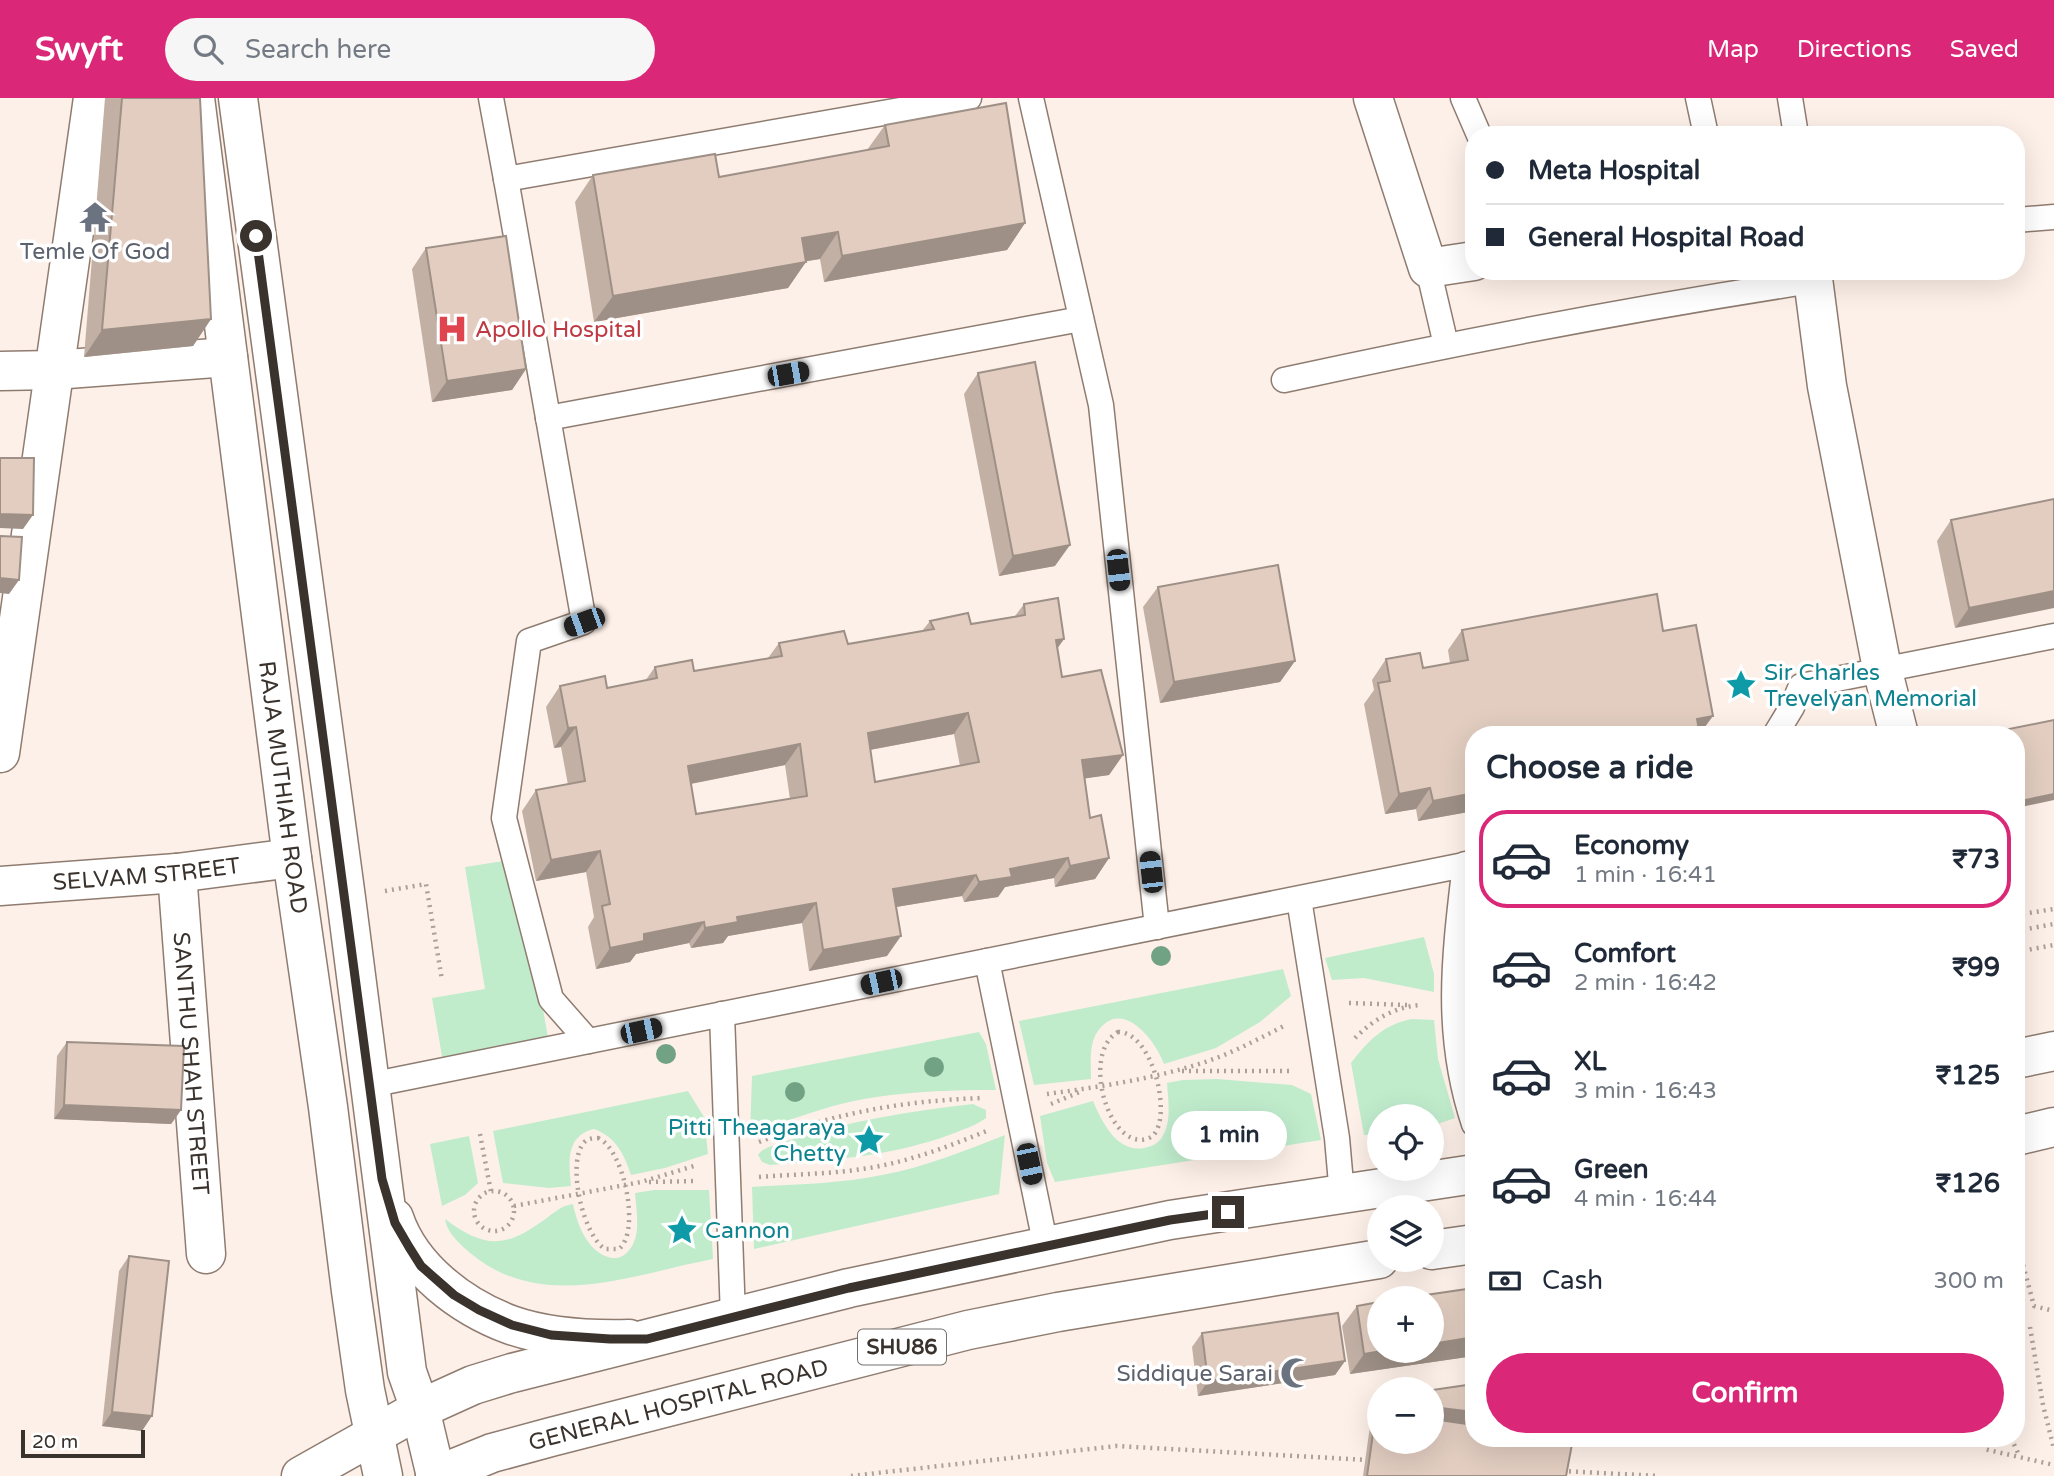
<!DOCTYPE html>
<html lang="en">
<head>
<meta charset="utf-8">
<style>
  body { margin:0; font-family:"Varela Round",sans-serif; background:#f6f6f7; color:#1f2937; height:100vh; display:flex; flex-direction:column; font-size:26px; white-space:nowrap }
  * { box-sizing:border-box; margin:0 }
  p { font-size:23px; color:#747a83 }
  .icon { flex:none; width:38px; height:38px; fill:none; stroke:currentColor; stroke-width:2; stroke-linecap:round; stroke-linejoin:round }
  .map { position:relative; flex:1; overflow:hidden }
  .details { position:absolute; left:1465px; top:628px; width:560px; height:721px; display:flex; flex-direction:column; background:#fff; border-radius:28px; box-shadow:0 7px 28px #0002 }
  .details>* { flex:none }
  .top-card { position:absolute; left:1465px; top:28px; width:560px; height:154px; border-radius:28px; box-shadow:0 7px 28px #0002; display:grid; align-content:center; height:154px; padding:0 21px; background:#fff }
  .buttons { position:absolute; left:1367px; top:1006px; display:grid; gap:14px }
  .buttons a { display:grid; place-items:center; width:77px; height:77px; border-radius:50%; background:#fff; box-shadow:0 7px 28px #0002; font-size:35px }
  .scale { position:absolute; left:21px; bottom:18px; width:124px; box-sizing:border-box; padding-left:7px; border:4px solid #3a322d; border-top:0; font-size:19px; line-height:24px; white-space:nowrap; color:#3a322d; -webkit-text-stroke:5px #fff; paint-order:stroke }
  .end { position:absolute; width:32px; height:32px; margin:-16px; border:9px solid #3a322d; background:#fff; box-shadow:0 0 0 4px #fff }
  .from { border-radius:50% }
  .bubble { position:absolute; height:49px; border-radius:24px; background:#fff; box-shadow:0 7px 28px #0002; font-size:23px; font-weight:700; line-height:49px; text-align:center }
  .car { position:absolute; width:21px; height:42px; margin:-21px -10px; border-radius:9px; box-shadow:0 0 5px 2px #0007; background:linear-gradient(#222 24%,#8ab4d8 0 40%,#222 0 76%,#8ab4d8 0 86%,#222 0) }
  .top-card b { display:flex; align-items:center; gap:24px; height:66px; font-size:26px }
  .top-card b+b { border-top:2px solid #e0e1e3 }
  .top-card i { width:18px; height:18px; background:#1f2937 }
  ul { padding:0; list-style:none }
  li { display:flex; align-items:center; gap:21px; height:98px; margin:0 14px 10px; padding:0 7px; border:4px solid transparent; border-radius:28px }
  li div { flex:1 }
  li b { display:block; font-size:26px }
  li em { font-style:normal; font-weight:700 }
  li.active { border-color:#db2777 }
  li>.icon { width:63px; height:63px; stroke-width:1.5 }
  h2 { padding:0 21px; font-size:32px; line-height:84px }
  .pay { display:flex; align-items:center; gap:18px; height:77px; padding:0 21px; font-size:26px }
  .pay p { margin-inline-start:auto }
  .button { display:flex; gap:14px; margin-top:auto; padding:14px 21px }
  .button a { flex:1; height:80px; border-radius:42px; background:#db2777; color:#fff; font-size:28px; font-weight:700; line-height:80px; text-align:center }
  header { display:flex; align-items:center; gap:42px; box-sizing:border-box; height:98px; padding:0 35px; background:#db2777; color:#fff }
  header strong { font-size:33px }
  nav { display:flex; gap:38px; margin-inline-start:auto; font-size:24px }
  .search { width:490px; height:63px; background:#f6f6f7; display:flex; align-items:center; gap:18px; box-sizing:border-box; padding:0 24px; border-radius:38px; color:#747a83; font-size:26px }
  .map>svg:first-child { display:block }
</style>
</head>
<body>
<header>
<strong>Swyft</strong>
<div class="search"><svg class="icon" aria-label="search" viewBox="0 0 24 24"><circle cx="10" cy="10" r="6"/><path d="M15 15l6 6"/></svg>Search here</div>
<nav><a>Map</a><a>Directions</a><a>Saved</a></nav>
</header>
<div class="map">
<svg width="2054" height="1378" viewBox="0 0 2054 1378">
  <rect width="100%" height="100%" fill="#fdf0e8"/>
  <g fill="#c0eccc">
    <path d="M516,761L549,945L443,964L432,900L485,891L465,769Z"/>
    <path d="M1424,839L1434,876V894L1364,880L1332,882L1325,860Z"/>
    <path d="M1283,871L1291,898L1260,924L1216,950L1164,966C1155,941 1120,897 1096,936C1089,949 1091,966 1091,981L1034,987L1019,923Z"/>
    <path d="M1412,921L1434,922L1438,961L1455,1020L1432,1028V1018H1379V1036L1364,1037L1351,965C1368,943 1384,926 1412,921Z"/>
    <path d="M979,934L986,946L996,992C942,992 886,994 833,1008C805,1016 778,1026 750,1036L752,978Z"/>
    <path d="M1217,981L1292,987L1311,996L1321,1042L1055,1084L1047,1065L1040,1018L1093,1003C1102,1024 1117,1055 1144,1050C1152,1048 1158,1046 1162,1039C1172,1024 1168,1002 1167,985L1183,982Z"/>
    <path d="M688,993L704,1019L708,1056L665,1070L631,1077C624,1056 616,1039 594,1031C565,1038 569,1065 571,1088L549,1090L503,1085L493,1033Z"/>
    <path d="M973,1006L986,1012V1020C975,1028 964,1031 952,1036C893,1058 832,1062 770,1067L762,1064L758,1057C764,1048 777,1047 787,1043C848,1023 910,1013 973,1006Z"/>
    <path d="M1005,1037L999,1096L754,1151L752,1089C795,1086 839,1086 882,1077C925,1069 964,1053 1005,1037Z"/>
    <path d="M469,1038L478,1085L465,1097L442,1108L430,1046Z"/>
    <path d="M654,1092H709L713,1161C634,1176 545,1214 474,1158C463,1149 447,1136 445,1121C484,1150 504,1151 544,1122C554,1115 560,1108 573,1106C577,1127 589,1157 613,1160C623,1161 630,1153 634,1144C640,1130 636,1110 635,1095Z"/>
  </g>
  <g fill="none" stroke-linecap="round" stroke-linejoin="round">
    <defs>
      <g id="lane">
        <path d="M491,0L506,81"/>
        <path d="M1031,0L1101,307L1157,829"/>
        <path d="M1463,0L1479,37"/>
        <path d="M1698,0L1706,37"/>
        <path d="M1790,0L1796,37"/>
        <path d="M2016,122L2054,119"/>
        <path d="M1428,170L1446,247"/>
        <path d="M1284,282C1459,244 1635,210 1812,183"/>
        <path d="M548,320L1081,221"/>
        <path d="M1775,637L1792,609L1801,588L2054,538"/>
        <path d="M1465,766C1454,859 1444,936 1474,1026"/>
        <path d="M1299,801L1337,1040L1342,1097"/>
        <path d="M987,863L1046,1149"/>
        <path d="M722,916L733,1219"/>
        <path d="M588,943L551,901L504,720L529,543L584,524L506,81L969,0"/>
        <path d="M370,987L1474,765"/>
      </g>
      <g id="street">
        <path d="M0,273L54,272L228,259"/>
        <path d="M0,655L93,0"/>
        <path id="s1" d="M177,775L206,1156"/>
        <path id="s2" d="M0,788L177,775L292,760"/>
      </g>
      <g id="secondary">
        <path id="s3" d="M195,0L292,760L328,1009L351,1193L365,1292L383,1378"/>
        <path d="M238,0L346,800L407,1274L420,1311L436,1378"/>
        <path d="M1373,0L1428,170L1474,163"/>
        <path d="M1812,173L1827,288L1882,570L1899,637"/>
        <path d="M394,1120C411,1171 462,1209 511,1227C548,1240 590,1242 629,1241"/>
      </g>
      <g id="primary">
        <path d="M2016,961L2054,953"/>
        <path d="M2016,1038L2054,1029"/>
        <path d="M1432,1152L1474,1146"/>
        <path d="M301,1378L420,1311L473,1287L512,1275L849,1190L1170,1122L1474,1076"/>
        <path id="s4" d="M435,1378L492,1355L551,1339L968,1232L1058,1214L1379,1161"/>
      </g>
    </defs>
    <use href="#lane" stroke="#8f7c70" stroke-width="27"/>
    <use href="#street" stroke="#8f7c70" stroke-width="41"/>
    <use href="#secondary" stroke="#8f7c70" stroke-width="41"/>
    <use href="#primary" stroke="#8f7c70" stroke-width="41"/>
    <g stroke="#aca19a" stroke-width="4.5" stroke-dasharray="2 5" stroke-linecap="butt">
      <path d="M385,793L426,786L442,882"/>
      <path d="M2016,817L2054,811"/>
      <path d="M2016,833L2054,826"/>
      <path d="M2016,854L2054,847"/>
      <path d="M1349,905L1407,907"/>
      <path d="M1118,934C1155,934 1175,1029 1149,1040C1109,1056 1080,955 1118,934Z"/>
      <path d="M1355,940C1373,922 1394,909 1420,907"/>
      <path d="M1182,973H1292"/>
      <path d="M1047,996C1099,989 1152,981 1202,965C1231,956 1258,941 1286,927"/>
      <path d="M1051,1006L1082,993"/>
      <path d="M480,1036L491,1094"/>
      <path d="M598,1040C624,1051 641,1133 619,1151H605C583,1137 567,1067 583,1046C586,1041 592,1040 598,1040Z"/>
      <path d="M759,1044C835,1015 901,1003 982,1000"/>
      <path d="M759,1079C796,1076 833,1076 869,1070C911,1063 950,1048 989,1032"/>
      <path d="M649,1084L697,1083"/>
      <circle cx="494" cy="1113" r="20"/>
      <path d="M514,1108L641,1084L694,1068"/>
      <path d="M2016,1140L2034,1208L2054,1213"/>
      <path d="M2030,1229L2043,1307L2054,1351"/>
      <path d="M1982,1340L1984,1351L2054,1367"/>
      <path d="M2011,1340L2020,1359"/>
      <path d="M1562,1373L1659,1378"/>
      <path d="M851,1378L1116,1348L1368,1362"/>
    </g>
    <use href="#lane" stroke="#fff" stroke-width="24"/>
    <use href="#street" stroke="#fff" stroke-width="38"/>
    <use href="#secondary" stroke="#fff" stroke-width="38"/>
    <use href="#primary" stroke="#fff" stroke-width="38"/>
  </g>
  <g fill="#72a284">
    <circle cx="1161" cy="858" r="10"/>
    <circle cx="666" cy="956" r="10"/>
    <circle cx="934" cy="969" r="10"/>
    <circle cx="795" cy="994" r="10"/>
  </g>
  <g fill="#c2b0a5" fill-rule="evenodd">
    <path d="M105,0H200L211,221L193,248L84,259Z"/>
    <path d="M885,27L1025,125L1007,152L824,184L820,161L806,163L788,190L594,224L575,104L593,77L719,79L867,52Z"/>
    <path d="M426,150L526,271L512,292L432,304L412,171Z"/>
    <path d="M978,275L1055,468L999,478L964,296Z"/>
    <path d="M2054,401L1955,530L1937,443L1951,422Z"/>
    <path d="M1158,489L1295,563L1280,584L1160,605L1143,509Z"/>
    <path d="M1657,496L1474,637V713L1418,723L1416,711L1385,716L1364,606L1374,592L1372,582L1386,561L1423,570L1450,565L1448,552L1462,532Z"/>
    <path d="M1024,506L1064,541L1057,550L1062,579L1123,657L1109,677L1085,680L1090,720L1109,760L1095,781L1055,789L1054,780L1005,789L998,799L964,804L962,798L896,809L887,858L809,873L802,825L728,838L723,845L691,850L689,845L636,856L630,864L596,871L588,829L594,819L586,774L536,783L522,713L536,692L568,687L561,649L554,650L546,609L560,588L607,590L645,583L655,569L694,573L768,560L779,545L848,546L922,533L930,523L971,526L1015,518ZM954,636L960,668L875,684L870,652ZM785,667L790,701L696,716L691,686Z"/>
    <path d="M67,944L181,1012L171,1026L54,1021L57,958Z"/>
    <path d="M129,1158L142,1333L102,1328L119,1173Z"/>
    <path d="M1474,1190V1258L1350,1276L1342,1228L1357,1208Z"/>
    <path d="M1202,1235L1345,1263L1335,1277L1198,1298L1192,1249Z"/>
    <path d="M1376,1314L1379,1344L1606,1340L1602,1346L1572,1342L1566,1378H1363L1371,1321Z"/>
  </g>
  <g fill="#9e9086">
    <path d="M1025,125L1007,152L824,184L842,158Z"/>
    <path d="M838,134L820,161L784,167L802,140Z"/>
    <path d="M806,164L788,190L594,224L613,198Z"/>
    <path d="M211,221L193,248L84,259L102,232Z"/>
    <path d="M526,271L512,292L432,304L447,283Z"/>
    <path d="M0,416L33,417L23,431L0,430Z"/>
    <path d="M1070,447L1055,468L999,478L1013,458Z"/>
    <path d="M0,480L19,482L9,496L0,495Z"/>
    <path d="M2054,493V510L1955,530L1969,510Z"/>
    <path d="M1064,541L1050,561L1056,542Z"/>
    <path d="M1295,563L1280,584L1160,605L1174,584Z"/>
    <path d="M968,615L954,636L853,655L868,635Z"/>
    <path d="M1713,618L1699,637L1697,621Z"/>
    <path d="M576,629L561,649L554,650L568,630Z"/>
    <path d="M800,646L785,667L674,689L688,668Z"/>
    <path d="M1123,657L1109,677L1068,683L1082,662Z"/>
    <path d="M1430,690L1416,711L1385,716L1399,696Z"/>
    <path d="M1474,695V713L1418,723L1433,703Z"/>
    <path d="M2054,696V702L2016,710V704Z"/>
    <path d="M600,753L586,774L536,783L551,762Z"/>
    <path d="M1068,760L1054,780L1005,789L998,799L964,804L979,784L1010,771Z"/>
    <path d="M1109,760L1095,781L1055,789L1070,768Z"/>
    <path d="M976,777L962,798L878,812L893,791Z"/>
    <path d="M816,805L802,825L728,838L723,845L691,850L705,830L737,819Z"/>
    <path d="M704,824L689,845L636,856L630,864L596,871L610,850L644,836Z"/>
    <path d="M901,838L887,858L809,873L823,852Z"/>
    <path d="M64,1007L181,1012L171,1026L54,1021Z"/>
    <path d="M1474,1239V1258L1350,1276L1364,1256L1382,1253H1432V1246Z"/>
    <path d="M1345,1263L1335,1277L1198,1298L1208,1283Z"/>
    <path d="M1432,1309L1474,1314V1330L1432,1324Z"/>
    <path d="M112,1314L152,1318L142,1333L102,1328Z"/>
    <path d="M1557,1340H1606L1602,1346Z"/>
  </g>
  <g fill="#e2cdc0" stroke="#9e9086" stroke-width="2" fill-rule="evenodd">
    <path d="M122,0H200L211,221L102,232Z"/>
    <path d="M1006,5L1025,125L842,158L838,134L802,140L806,164L613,198L593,77L715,56L719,79L889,48L885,27Z"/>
    <path d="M506,138L526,271L447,283L426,150Z"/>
    <path d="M1035,264L1070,447L1013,458L978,275Z"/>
    <path d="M0,360H34L33,417L0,416Z"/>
    <path d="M2054,401V493L1969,510L1951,422Z"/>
    <path d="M0,438L22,439L19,482L0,480Z"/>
    <path d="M1278,467L1295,563L1174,584L1158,489Z"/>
    <path d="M1657,496L1663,533L1696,527L1713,618L1697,621L1700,637H1474V695L1433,703L1430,690L1399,696L1378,585L1390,583L1386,561L1420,555L1423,570L1468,562L1462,532Z"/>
    <path d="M1058,500L1064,541L1056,542L1062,579L1101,572L1123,657L1082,662L1090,720L1101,717L1109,760L1070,768L1068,760L1010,771L1012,779L979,784L976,777L893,791L901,838L823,852L816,805L737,819L738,824L705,830L704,824L644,836V843L610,850L602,808L610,806L600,753L551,762L536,692L585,683L576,629L568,630L560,588L605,578L607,590L657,580L655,569L692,562L694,573L782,558L779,545L844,533L848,546L934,531L930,523L968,515L971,526L1025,517L1024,506ZM968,615L979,664L875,684L868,635ZM800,646L807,698L696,716L688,668Z"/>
    <path d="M2054,622V696L2016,704V637H1985L1984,636Z"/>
    <path d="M67,944L184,948L181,1012L64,1007Z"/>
    <path d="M129,1158L169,1163L152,1318L112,1314Z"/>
    <path d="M1474,1190V1239L1432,1246V1200H1405Z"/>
    <path d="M1379,1204V1253H1382L1364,1256L1357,1208Z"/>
    <path d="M1338,1215L1345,1263L1208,1283L1202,1235Z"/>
    <path d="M1474,1286V1314L1432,1309V1292Z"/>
    <path d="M1376,1314H1379V1344H1432V1321L1474,1327V1340L1573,1341L1566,1378H1367Z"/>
  </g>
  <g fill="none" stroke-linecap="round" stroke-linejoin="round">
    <path stroke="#3a322d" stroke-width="9" d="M256,138L382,1081L395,1125L409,1149L421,1168L454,1197L479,1212L512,1227L551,1237L610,1241H647L849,1190L1170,1122L1228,1114"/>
  </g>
  <defs>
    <symbol id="temple-bare" viewBox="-9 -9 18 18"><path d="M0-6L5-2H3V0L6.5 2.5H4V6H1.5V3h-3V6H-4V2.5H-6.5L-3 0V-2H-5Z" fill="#6b7280" stroke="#fff" stroke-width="2.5" paint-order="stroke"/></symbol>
    <symbol id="hospital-bare" viewBox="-9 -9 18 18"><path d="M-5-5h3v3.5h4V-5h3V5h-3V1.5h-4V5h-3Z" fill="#e0444e" stroke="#fff" stroke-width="2.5" paint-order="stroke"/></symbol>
    <symbol id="sight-bare" viewBox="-9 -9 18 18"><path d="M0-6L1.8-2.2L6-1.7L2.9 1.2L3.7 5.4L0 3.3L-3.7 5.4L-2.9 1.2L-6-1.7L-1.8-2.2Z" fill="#0f9aa8" stroke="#fff" stroke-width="2.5" paint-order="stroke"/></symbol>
    <symbol id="mosque-bare" viewBox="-9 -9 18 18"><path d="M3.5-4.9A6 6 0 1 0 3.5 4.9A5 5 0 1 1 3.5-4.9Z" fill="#6b7280" stroke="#fff" stroke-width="2.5" paint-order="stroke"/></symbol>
  </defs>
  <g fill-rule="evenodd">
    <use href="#temple-bare" x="73" y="97" width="44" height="44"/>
    <use href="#hospital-bare" x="430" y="209" width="44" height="44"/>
    <use href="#sight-bare" x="1719" y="565" width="44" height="44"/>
    <use href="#sight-bare" x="847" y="1020" width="44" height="44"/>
    <use href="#sight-bare" x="660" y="1110" width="44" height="44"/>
    <use href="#mosque-bare" x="1274" y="1253" width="44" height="44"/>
  </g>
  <g text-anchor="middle" stroke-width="7" stroke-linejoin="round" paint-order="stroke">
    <rect fill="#fff" stroke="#75706c" stroke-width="2" x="858" y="1231.5" width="88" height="35" rx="5"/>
    <g font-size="21" font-weight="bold" fill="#3a322d">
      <text x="902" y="1256">SHU86</text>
    </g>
    <g font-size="23" fill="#5b616d" stroke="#fff">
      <text x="95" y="161">Temle Of God</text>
      <text x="1273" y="1283" text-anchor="end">Siddique Sarai</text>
    </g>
    <g font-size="23" fill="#be3a42" stroke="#fff" text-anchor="start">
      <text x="475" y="239">Apollo Hospital</text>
    </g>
    <g font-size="23" fill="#0d838f" stroke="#fff" text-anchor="start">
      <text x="1764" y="582">Sir Charles<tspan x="1764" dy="26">Trevelyan Memorial</tspan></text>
      <text x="846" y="1037" text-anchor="end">Pitti Theagaraya<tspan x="846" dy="26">Chetty</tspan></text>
      <text x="705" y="1140">Cannon</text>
    </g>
    <g font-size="23" fill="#3a322d" stroke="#fff">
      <text dy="8" stroke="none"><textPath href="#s3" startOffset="695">RAJA MUTHIAH ROAD</textPath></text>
      <text dy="8" stroke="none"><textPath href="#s2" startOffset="147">SELVAM STREET</textPath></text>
      <text dy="8" stroke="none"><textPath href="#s1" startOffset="191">SANTHU SHAH STREET</textPath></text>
      <text dy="8" stroke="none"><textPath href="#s4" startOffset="254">GENERAL HOSPITAL ROAD</textPath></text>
    </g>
  </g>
</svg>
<div class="buttons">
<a><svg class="icon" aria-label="locate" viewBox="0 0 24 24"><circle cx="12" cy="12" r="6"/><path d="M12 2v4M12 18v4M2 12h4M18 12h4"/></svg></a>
<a><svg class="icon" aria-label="layers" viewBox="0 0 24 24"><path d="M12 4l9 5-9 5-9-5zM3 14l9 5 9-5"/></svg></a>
<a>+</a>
<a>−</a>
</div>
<div class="scale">20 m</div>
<i class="end from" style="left:256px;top:138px"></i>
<i class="end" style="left:1228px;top:1114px"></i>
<div class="bubble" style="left:1171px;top:1013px;width:116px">1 min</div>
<i class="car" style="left:788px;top:276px;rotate:80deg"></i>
<i class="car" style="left:1118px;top:472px;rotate:174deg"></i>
<i class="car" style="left:584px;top:524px;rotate:250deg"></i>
<i class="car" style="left:1151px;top:774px;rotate:354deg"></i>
<i class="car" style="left:881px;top:884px;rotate:258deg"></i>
<i class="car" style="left:641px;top:933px;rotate:78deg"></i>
<i class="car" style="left:1029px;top:1066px;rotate:168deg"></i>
<div class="top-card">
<b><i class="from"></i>Meta Hospital</b>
<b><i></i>General Hospital Road</b>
</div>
<section class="details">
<h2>Choose a ride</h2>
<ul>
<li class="active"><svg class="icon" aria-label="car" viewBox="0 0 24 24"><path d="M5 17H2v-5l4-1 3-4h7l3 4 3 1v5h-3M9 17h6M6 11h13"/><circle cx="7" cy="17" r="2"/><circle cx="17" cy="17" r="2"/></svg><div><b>Economy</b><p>1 min · 16:41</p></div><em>₹73</em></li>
<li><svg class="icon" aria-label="car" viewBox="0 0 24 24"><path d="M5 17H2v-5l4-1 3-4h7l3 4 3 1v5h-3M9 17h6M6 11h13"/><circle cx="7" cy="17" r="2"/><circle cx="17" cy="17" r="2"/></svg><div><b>Comfort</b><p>2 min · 16:42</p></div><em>₹99</em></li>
<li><svg class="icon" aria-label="car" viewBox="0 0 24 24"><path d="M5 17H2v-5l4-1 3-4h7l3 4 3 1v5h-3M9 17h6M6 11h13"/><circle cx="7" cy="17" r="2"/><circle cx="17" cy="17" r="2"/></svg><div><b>XL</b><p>3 min · 16:43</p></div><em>₹125</em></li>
<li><svg class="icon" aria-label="car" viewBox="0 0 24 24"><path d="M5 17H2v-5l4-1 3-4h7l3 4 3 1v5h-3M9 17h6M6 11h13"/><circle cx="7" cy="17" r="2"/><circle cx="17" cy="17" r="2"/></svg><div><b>Green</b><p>4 min · 16:44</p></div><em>₹126</em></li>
</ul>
<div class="pay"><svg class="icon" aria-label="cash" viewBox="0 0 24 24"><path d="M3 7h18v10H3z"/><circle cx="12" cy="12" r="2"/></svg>Cash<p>300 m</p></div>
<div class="button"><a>Confirm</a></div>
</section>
</div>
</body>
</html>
